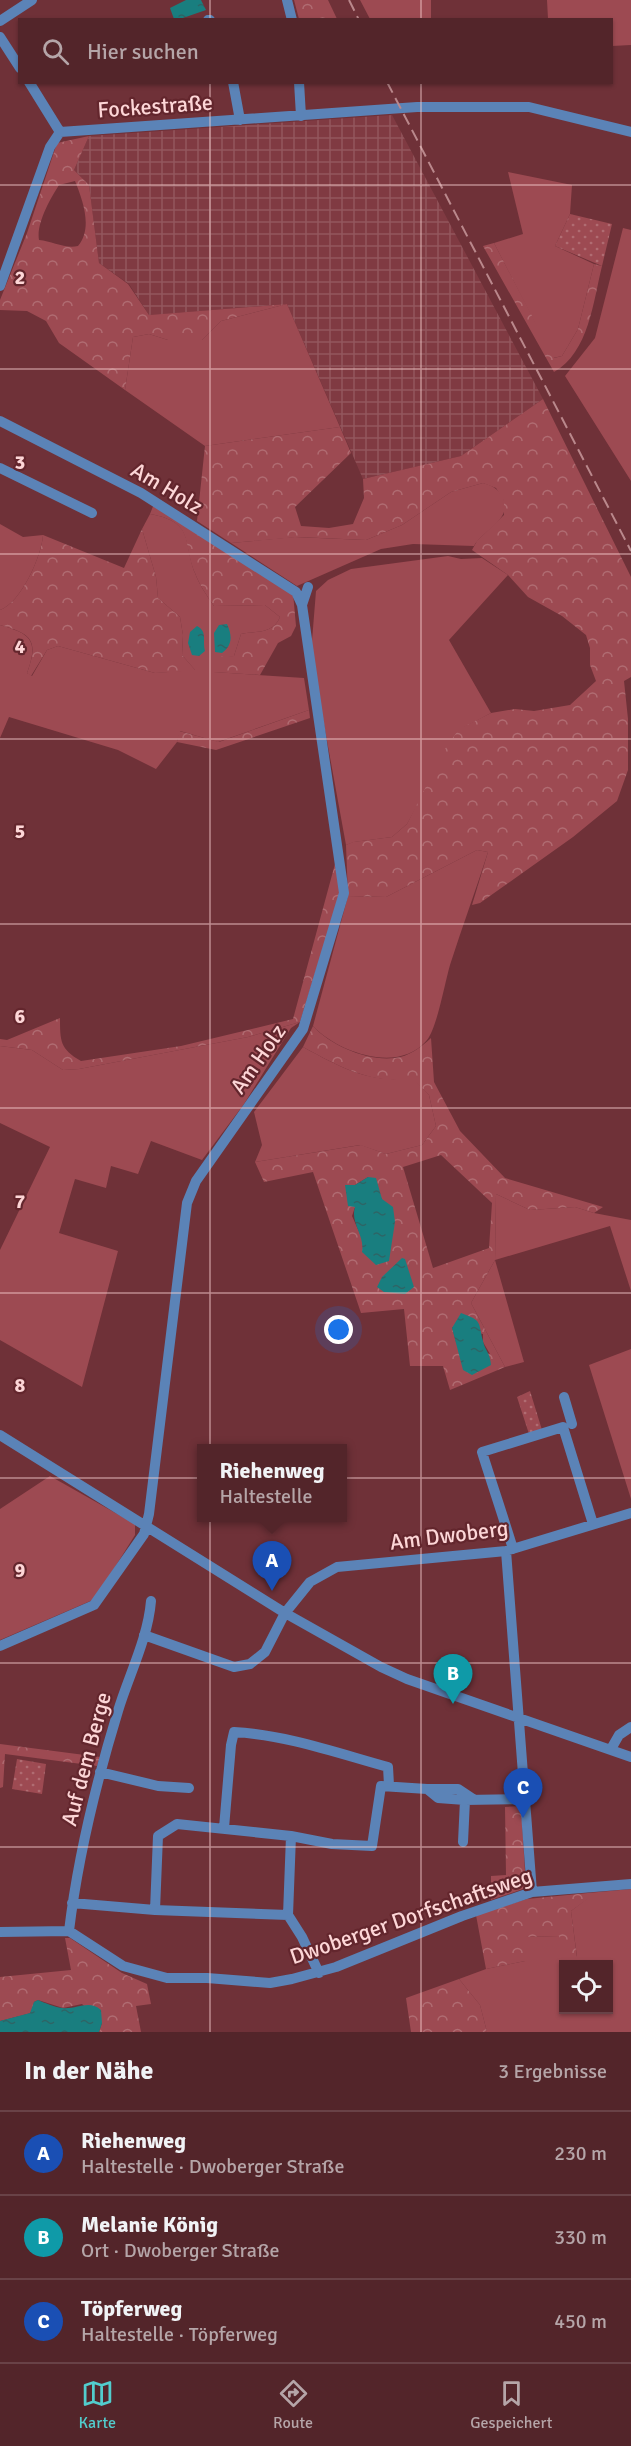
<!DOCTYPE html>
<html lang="de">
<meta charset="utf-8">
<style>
body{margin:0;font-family:Signika,sans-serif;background:#5c3136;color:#f1f3f6}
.controls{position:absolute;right:18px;bottom:18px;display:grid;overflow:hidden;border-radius:0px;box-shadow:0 2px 4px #0004}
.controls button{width:54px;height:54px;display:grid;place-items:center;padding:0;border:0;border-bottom:2px solid #694247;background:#53252a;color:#f1f3f6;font:30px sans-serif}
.you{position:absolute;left:339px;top:1330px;width:21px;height:21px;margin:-15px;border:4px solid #fff;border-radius:50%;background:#1a73e8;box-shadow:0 0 0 9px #1a73e833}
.badge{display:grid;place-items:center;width:39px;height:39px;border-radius:50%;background:#52cdcd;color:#fff;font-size:20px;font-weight:700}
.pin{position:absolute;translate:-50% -50px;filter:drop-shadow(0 2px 3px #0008)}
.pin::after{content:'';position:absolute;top:32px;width:21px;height:18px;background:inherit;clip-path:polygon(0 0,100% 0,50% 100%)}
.popup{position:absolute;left:197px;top:1444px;width:150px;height:78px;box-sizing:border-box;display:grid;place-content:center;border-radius:0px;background:#53252a;filter:drop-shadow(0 2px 4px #0005);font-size:20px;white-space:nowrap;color:#b5a5a8}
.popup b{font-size:22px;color:#f1f3f6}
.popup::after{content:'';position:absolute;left:50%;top:100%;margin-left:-12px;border:12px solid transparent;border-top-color:#53252a}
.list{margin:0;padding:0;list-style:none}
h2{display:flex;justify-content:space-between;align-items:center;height:78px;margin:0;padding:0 24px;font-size:26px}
h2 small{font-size:20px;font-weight:400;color:#b5a5a8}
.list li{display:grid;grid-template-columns:39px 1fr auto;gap:18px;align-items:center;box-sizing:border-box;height:84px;padding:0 24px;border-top:2px solid #694247}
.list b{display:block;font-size:22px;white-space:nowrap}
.list p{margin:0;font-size:20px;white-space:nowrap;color:#b5a5a8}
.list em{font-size:20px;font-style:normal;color:#b5a5a8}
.icon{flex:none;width:33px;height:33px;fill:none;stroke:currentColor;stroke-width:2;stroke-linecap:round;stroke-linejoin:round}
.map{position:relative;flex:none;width:631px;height:2032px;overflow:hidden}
.search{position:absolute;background:#53252a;box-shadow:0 2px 4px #0004;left:18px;right:18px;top:18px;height:66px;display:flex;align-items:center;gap:15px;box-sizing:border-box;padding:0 21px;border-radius:0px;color:#b5a5a8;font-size:22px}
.sheet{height:330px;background:#53252a}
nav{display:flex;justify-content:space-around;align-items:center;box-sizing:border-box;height:84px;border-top:2px solid #694247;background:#53252a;font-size:16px;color:#b5a5a8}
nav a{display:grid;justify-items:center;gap:3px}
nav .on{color:#52cdcd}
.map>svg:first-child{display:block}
</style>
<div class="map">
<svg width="631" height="2032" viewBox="0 0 631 2032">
<defs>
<pattern id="industrial-grid" width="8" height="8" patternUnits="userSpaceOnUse" patternTransform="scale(1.5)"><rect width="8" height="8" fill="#803a42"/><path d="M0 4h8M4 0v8" fill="none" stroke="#93565d"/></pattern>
<pattern id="forest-crowns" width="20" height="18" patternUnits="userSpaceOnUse" patternTransform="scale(1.5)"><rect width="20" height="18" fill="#9d4a52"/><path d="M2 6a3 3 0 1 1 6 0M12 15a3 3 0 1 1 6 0" fill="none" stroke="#b06c72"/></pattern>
<pattern id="park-dots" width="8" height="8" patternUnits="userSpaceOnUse" patternTransform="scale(1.5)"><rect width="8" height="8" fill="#9d4a52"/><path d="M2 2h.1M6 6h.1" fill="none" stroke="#b06c72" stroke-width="1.8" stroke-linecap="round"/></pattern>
<pattern id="water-ripples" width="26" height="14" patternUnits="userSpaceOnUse" patternTransform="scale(1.5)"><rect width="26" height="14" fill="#197e7f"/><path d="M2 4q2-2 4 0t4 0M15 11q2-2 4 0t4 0" fill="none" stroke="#2d6566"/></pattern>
</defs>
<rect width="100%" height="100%" fill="#6f3138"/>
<path fill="url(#industrial-grid)" d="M392,115L543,399L461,456L363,479L287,304L149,315L129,284L99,263L89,185L74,170L89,136Z"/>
<path fill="#9d4a52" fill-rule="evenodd" d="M360,0H431V19H370Z
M547,0H631V45L612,46V20L548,19Z
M508,172L572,185L570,214L555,246L594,264L578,329L562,356L553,358L494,243L523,234Z
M623,228L631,230V481L565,376L595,338Z
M287,304L340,427L205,446L125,390L133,337L149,334L168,340H202L221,321Z
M483,483C492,486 496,487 502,496C515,518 483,530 474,546L413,544L381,549L297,586L231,543L295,537L366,540L402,525L451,492Z
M150,514C195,522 183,542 195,573C199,584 207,596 214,606L265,605L280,617C273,634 257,631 241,634L234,656L223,658L214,672L304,678L309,710L218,742L180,731L177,742L156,769L118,750L9,717L0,738V625C31,634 39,640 27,673L32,676L47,650L58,646L155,673L195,670L182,655L183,635L180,617L158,598L156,577L142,529Z
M0,524L23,537L43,535C42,555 21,603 0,610Z
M448,556L461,559L482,558L508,575L449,640L491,713L459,730L407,824L392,837L354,842L346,845L311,653L316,591L328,580L351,569Z
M477,850L488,852C476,890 462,927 450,965C445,982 437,1028 427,1040C400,1074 338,1053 313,1026L348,896L386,897Z
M300,1022L291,1028L244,1104L202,1160L151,1141L138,1174L111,1166L106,1188L75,1179L59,1233L118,1251L82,1387L0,1340V1250L50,1147L0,1123V1046L32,1050L63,1070L79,1069L248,1037Z
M303,1047C344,1069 366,1082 414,1079L429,1095L436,1126L422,1145L386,1154L360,1145L255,1162L262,1145L254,1112Z
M496,1194L530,1210L575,1207L594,1213L631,1220V1291L610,1226L495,1260L524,1362L505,1367L471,1303L495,1260Z
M631,1349V1499L589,1365Z
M50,1476L135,1524V1535L95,1599L0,1640V1509Z
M631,1889V2032H487L480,2005L459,1979L486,1969L525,1961V1937L559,1936L577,1957L571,1911L588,1898V1893ZM564,1964H608V2010H564Z"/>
<path fill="url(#forest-crowns)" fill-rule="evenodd" d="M294,0H328L337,19H299Z
M89,136L74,170L89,185L99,263L128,284L149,315L287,304L221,321L202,340H168L149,334L133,337L125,390L59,343L46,321L27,311L0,310V300L27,233L57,143ZM75,181C83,201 93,228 78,246C65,249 52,241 39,240C36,224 50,199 59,185Z
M494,243L554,358L562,356L578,329L594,264L602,266C593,302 589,352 554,372L483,246Z
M543,399L631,577V677L624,681L628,719V770L617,801L573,837L480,903L472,905L488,852L477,850L386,897L348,896L346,845L353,842L392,837L407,824L445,749L459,729L491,713L515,709L534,711L570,705L596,681L590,665V648L586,635L562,616L528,597L508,575L472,550L477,541L504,515V501L496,488L483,483L451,492L402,525L366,540L298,537L231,543L197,521L205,446L340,427L351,453L295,507L301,526L329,528L353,524L364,498L363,479L461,456Z
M154,504L293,593L296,626L291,636L278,643L260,675L213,672L216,657L234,656L241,634C257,631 273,634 280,617L265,605L214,606C207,596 199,584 195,573C182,542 195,522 150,514Z
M142,529L156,577L158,598L180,617L183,635L182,655L196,671L155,673L58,646L47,650L31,676L27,673C39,640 32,634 0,625V610C21,603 42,555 43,535L124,568Z
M309,710L310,718L216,750L177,742L179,731L219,742Z
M335,864L340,893L300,1022L248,1037L79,1069L63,1070L32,1050L0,1046V1039L7,1040L60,1018C60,1041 60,1049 81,1061L181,1046L293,1019Z
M313,1026C331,1046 367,1061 394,1058C409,1057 421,1047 431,1038L434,1082L460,1131L505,1178L603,1207L594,1213L575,1207L530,1210L496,1194L495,1260L471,1303L505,1367L450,1390L443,1366H410L404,1309L361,1313L313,1172L264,1182L255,1162L361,1145L386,1154L422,1145L436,1126L429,1095L414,1080C366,1082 344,1069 303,1047ZM441,1155L492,1203L489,1248L433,1268L403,1167ZM368,1177L382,1199L364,1243L352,1216L355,1207V1185ZM452,1327L483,1334V1342L490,1354L456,1342Z
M0,1744L100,1757L97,1766L5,1754L3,1787L0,1788Z
M521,1806L526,1888L491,1900V1876L506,1875L505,1807Z
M588,1893L589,1898L571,1911L577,1958L561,1952L559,1936L525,1937V1961L486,1969L476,1915L527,1899Z
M65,1938H70L122,1973L147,1984L151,2004L136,2006L141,2032H99L102,2023L82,2004L63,2008L38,2000L34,2002L31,2013L0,2021V1977L71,1970Z
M459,1979L480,2005L487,2032H411L406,1998Z"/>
<path fill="url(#park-dots)" d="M570,214L612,224L602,266L555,246Z
M530,1391L542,1430L529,1434L517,1397Z
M17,1759L46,1764L42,1794L12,1789Z"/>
<path fill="url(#water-ripples)" d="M186,0H201L206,10L180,19H174L170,8Z
M227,624C232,635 233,645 222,653L215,652L214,633L219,625Z
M197,626C208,632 202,640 205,651L199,656L192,655L188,643L190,632Z
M368,1177L376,1178L382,1199L393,1207L395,1222L389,1261L376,1265L362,1252C365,1235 350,1223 355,1207L348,1206L345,1185H355Z
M402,1258L405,1259L414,1287L405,1294L384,1292L377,1287L382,1277Z
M461,1313C483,1321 478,1322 483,1341C485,1351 490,1352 491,1365L472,1375L463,1370L452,1328Z
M38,2000C45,2003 54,2007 62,2008C77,2010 88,1999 101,2010L102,2023L99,2032H0V2021L30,2013L34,2002Z"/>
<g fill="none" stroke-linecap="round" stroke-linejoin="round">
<path stroke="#5b83b7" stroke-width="10" d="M287,0L292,20
M208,20H210
M0,21L32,0
M0,37L20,68
M29,82L60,132
M233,82L240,120
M299,82L301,116
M60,132L417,107H529L631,132
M0,286L50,147L60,132
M0,421L141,493L296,592L302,605
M0,468L92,513
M564,1397L572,1424
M0,1435L285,1613L381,1667L407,1679L631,1757
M513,1549C503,1516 492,1484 482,1452L563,1427L593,1524
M506,1551L532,1892
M144,1635L234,1667L250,1664L265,1652L285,1613L310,1582L337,1567L506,1551L631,1513
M0,1646L94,1605L144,1534L149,1514L187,1203L196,1181L303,1029L344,893L302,605L308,587
M611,1749L619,1735L631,1727
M100,1772L158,1786L189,1788
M427,1789H458L473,1799
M224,1828L231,1745L234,1732C287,1735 337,1753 388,1767L389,1785
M463,1842L465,1800L525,1799
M72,1903L155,1910
M288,1915L155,1910L158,1836L177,1824L291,1836
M69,1931C78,1856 96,1783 118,1711C129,1675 148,1638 151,1601
M0,1932L69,1931L123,1966L167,1978H207L270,1983L292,1979L336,1967L462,1916L532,1892L631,1884
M319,1973L302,1937L288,1915L291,1836L332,1844L372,1846L381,1786L427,1789L438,1798L465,1800"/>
<path stroke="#ba888c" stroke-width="2" stroke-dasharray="12 6" stroke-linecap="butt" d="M349,0L359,20
M387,82L631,551"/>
</g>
<path fill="none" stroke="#fdd6d7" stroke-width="1.5" stroke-opacity="0.55" d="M210,0V20M421,0V20M210,82V2032M421,82V2032M0,185H631M0,369H631M0,554H631M0,739H631M0,924H631M0,1108H631M0,1293H631M0,1478H631M0,1663H631M0,1847H631"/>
<g text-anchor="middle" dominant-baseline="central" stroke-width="4.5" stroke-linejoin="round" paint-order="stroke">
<g font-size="22" fill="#fdd6d7" stroke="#63262d">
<text transform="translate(155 106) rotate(-4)">Fockestraße</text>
<text transform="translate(167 488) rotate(31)">Am Holz</text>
<text transform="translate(258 1059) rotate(-55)">Am Holz</text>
<text transform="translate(449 1535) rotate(-7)">Am Dwoberg</text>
<text transform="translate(86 1759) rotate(-75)">Auf dem Berge</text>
<text transform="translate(411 1916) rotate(-19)">Dwoberger Dorfschaftsweg</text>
</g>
</g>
<g font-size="20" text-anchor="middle" font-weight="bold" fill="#fdd6d7" stroke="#63262d" stroke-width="4.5" stroke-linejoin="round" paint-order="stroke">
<text x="20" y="284">2</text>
<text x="20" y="469">3</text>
<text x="20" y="653">4</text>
<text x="20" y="838">5</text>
<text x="20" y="1023">6</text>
<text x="20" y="1208">7</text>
<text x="20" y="1392">8</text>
<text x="20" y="1577">9</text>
</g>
</svg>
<div class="controls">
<button><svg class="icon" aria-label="locate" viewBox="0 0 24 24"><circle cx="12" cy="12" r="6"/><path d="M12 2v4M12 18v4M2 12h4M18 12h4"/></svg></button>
</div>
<div class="you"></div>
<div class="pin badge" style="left:272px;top:1591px;background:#1a4fb4">A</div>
<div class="popup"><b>Riehenweg</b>Haltestelle</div>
<div class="pin badge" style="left:453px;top:1704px;background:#0f9aa8">B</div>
<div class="pin badge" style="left:523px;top:1818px;background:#1a4fb4">C</div>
<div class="search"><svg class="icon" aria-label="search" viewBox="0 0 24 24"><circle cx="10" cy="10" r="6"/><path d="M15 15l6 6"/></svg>Hier suchen</div>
</div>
<section class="sheet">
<h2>In der Nähe<small>3 Ergebnisse</small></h2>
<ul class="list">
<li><span class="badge" style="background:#1a4fb4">A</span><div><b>Riehenweg</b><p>Haltestelle · Dwoberger Straße</p></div><em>230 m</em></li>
<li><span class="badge" style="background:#0f9aa8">B</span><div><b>Melanie König</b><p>Ort · Dwoberger Straße</p></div><em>330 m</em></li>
<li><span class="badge" style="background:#1a4fb4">C</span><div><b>Töpferweg</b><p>Haltestelle · Töpferweg</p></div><em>450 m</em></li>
</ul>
</section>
<nav>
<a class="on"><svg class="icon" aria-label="map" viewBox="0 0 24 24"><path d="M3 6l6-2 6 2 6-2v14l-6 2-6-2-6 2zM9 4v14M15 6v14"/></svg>Karte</a>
<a><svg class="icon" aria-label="directions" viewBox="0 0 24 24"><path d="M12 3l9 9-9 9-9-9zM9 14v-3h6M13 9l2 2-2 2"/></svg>Route</a>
<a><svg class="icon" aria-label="saved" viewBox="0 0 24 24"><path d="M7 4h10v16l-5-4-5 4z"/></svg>Gespeichert</a>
</nav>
